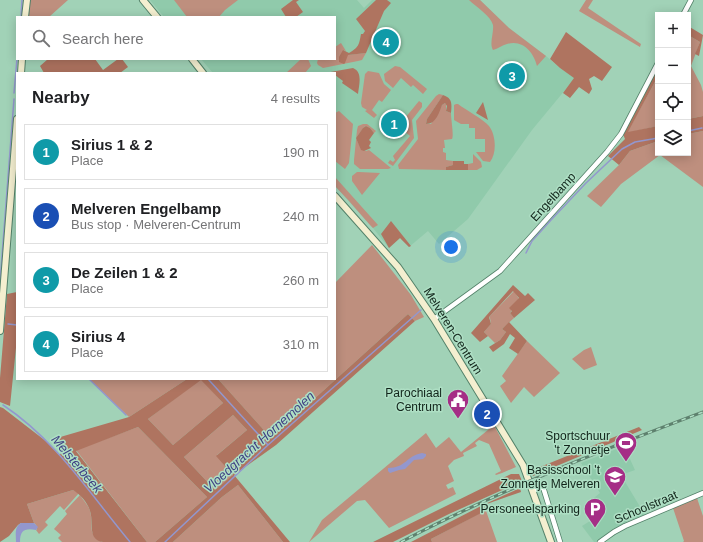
<!DOCTYPE html>
<meta charset="utf-8">
<style>
body{margin:0;font-family:Helvetica,sans-serif;background:#f6f6f6;color:#202124}
.controls{position:absolute;right:12px;top:12px;display:grid;overflow:hidden;border-radius:0px;box-shadow:0 2px 10px #0003}
.controls button{width:36px;height:36px;display:grid;place-items:center;padding:0;border:0;border-bottom:1px solid #e0e0e0;background:#fff;color:#202124;font:20px sans-serif}
.you{position:absolute;left:451px;top:247px;width:14px;height:14px;margin:-10px;border:3px solid #fff;border-radius:50%;background:#1a73e8;box-shadow:0 0 0 6px #1a73e833}
.badge{display:grid;place-items:center;width:26px;height:26px;border-radius:50%;background:#2563eb;color:#fff;font-size:13px;font-weight:700}
.pin{position:absolute;translate:-50% -50%;border:2px solid #fff;box-shadow:0 1px 4px #0006}
.list{margin:0;padding:0;list-style:none}
h2{display:flex;justify-content:space-between;align-items:center;height:52px;margin:0;padding:0 16px;font-size:17px}
h2 small{font-size:13px;font-weight:400;color:#757577}
.list li{display:grid;grid-template-columns:26px 1fr auto;gap:12px;align-items:center;box-sizing:border-box;height:56px;margin:0 8px 8px;padding:0 8px;border:1px solid #e0e0e0;border-radius:0px}
.list b{display:block;font-size:15px;white-space:nowrap}
.list p{margin:0;font-size:13px;white-space:nowrap;color:#757577}
.list em{font-size:13px;font-style:normal;color:#757577}
.icon{flex:none;width:22px;height:22px;fill:none;stroke:currentColor;stroke-width:2;stroke-linecap:round;stroke-linejoin:round}
.map{position:relative;flex:none;width:703px;height:542px;overflow:hidden}
.search{position:absolute;background:#fff;box-shadow:0 2px 10px #0003;left:16px;top:16px;width:320px;height:44px;display:flex;align-items:center;gap:10px;box-sizing:border-box;padding:0 14px;border-radius:0px;color:#757577;font-size:15px}
.panel{position:absolute;background:#fff;box-shadow:0 2px 10px #0003;left:16px;top:72px;width:320px;height:308px;border-radius:0px}
.map>svg:first-child{display:block}
</style>
<div class="map">
<svg width="703" height="542" viewBox="0 0 703 542">
<rect width="100%" height="100%" fill="#a1d2b7"/>
<path fill="#90caab" d="M150,0H357L364,8L372,0H480L509,28L546,56L560,68L575,78L532,130L468,219L439,244L428,231L409,247L400,238L389,248L373,228L335,186V73H213L201,59H335V17H164Z
M624,446L635,470L621,475L645,515L629,520L597,542H594L582,526L598,516L590,501L600,493L581,463Z"/>
<path fill="#be8f7e" d="M30,0H68L49,17H28Z
M174,0H238L225,10L219,17H187Z
M469,0H480L509,28L546,56L537,66C534,53 523,39 507,44C502,45 498,49 493,50C489,44 494,33 493,25C491,16 476,7 469,0Z
M586,0H593L588,8L641,44L640,47L579,11Z
M688,35L700,42L691,66L701,85L703,92V116L688,119Z
M341,43L346,51L343,50L347,55L366,53L362,60L358,61L323,68L318,65L317,63L318,59H335V47Z
M301,59H308L311,66L305,73H286Z
M395,66L400,67L427,89L423,94L413,85L411,87L401,78L393,88L385,81L384,74Z
M368,71L379,73L384,84L391,90L382,102L379,100L372,110L377,115L374,118L365,111L367,110L362,107L361,103L365,74Z
M658,76V126L627,133Z
M439,94L443,95L427,119L426,124H431L442,105L445,103L446,104V111L451,113C451,120 454,135 452,139L444,140L445,148H443V152L446,153V160L453,161V165L446,167V170L399,169L398,165L418,139L416,121L436,96Z
M419,101L422,103V107L412,120L414,138L393,166L388,163L390,160L393,162L395,160L393,156L410,136L402,129L409,120L405,118Z
M456,104H458C466,110 483,119 489,126C496,135 497,153 490,162L483,161L476,152H485V139H475V128H469V124H461L454,120V105Z
M339,111L353,124L349,163L345,169L335,161V113Z
M363,124H367L376,131L374,133L370,128L366,126L364,127L356,138L361,149L366,151L369,150L391,168L388,169H360L354,164V160L357,130L358,126Z
M703,131V187L660,155L621,184L601,207L587,196L619,165L630,151L658,141V153H688V134Z
M473,154L481,162L482,167L477,170H468V164L473,163Z
M357,172H359L380,173L362,195L352,181V176Z
M335,177L378,225L373,228L370,225L349,201L335,186Z
M372,245L411,295L424,317L415,321L408,314L271,438L218,379H335V283Z
M514,291L519,299L510,313L514,318L502,329L506,332L500,340L495,343L484,332L491,324L490,318L489,317Z
M527,341L560,373L534,397L524,387L511,403L500,386L506,381L502,376Z
M591,347L597,365L584,370L572,359L584,350Z
M89,379H187L129,417Z
M201,379L223,403L173,445L148,419Z
M233,415L247,430L217,455L233,476L215,490L184,457Z
M494,425L516,467L502,473L496,475L495,474L501,471L489,444L479,440L475,443L477,446L463,453L464,456L454,460L448,466L454,481L446,485L448,489L453,487L456,494L389,528L365,500L357,501L309,542L322,520L426,433L436,448L449,437L461,452Z
M138,427L207,497L155,542H147L76,450Z
M238,485L283,542H173L222,497Z
M73,490L79,493L64,510L60,506L45,522L48,525L39,534L36,530L37,529L36,525L34,523L27,504Z
M80,495C83,500 89,506 90,511C94,525 86,533 102,542H62L58,538L61,535L54,529L67,514L65,511Z
M697,498L703,516V542H683L684,541L673,508Z
M484,505L497,542H432L431,539L484,511Z"/>
<path fill="#af7460" fill-rule="evenodd" d="M293,0H299L296,2L303,12L296,17H286L281,9Z
M376,0H387L391,3L384,11L366,53L348,55L345,63L344,64L339,62V57L343,50L349,53C359,47 359,45 361,34H363L365,31L356,19Z
M688,26L703,35L699,56L695,54L700,42L688,35Z
M566,32L612,67L602,81L594,76L589,79L592,89L589,94L579,87L570,98L563,93L574,78L560,68L550,59Z
M48,59H95L103,70L118,59H122L128,67L120,73H44L40,66Z
M353,68C363,72 359,85 358,94L342,83L343,81L335,75V73H325Z
M658,68V76L628,132L658,126V141L630,151L619,165L608,156L625,139L623,134Z
M443,95C452,98 452,103 451,113L446,111L447,106L445,103L442,105C439,113 436,124 426,124L427,119Z
M483,102L488,120L476,113Z
M703,116V131L688,134V119Z
M366,126L370,128L374,133L369,140L371,142L369,146L371,148L364,151L361,150L356,138L363,128Z
M453,161H464V164H468V170H446V167L453,165Z
M391,221L411,246L409,247L400,238L389,248L381,234Z
M513,285L525,296L528,293L535,300L514,318L510,313L512,311L509,308L519,298L513,291L489,317L491,324L484,332L488,336L480,342L471,333Z
M17,292V338L10,406L0,402V378L7,294Z
M408,314L415,321L276,445L234,475L290,542H283L238,485L222,497L173,542H155L207,497L138,427L76,451L147,542C133,542 117,542 103,542C87,540 94,522 90,511C88,503 80,494 73,490L27,504L34,523H21L18,525L9,536L0,542V407L3,408L47,442L59,455L64,452L50,440L129,417L187,379H218L271,438ZM201,380L223,403L173,445L148,419ZM233,415L247,430L216,456L233,475L215,490L184,457Z
M509,322L527,341L518,354L509,348L515,338L510,334L504,344L493,352L489,347L500,340L506,332L502,329Z
M639,427L642,430L533,476L530,471Z
M511,474H519L522,481L449,514L393,542H373Z
M520,488L521,492L484,505L485,511L431,539L432,542H411L483,505Z"/>
<path fill="#9397ce" d="M422,453L426,454V456L423,459L414,460L405,469L399,470L390,473L388,471V468C406,468 406,456 422,453Z
M21,523H34L38,527L36,530C25,528 20,530 20,542H16C16,535 14,527 21,523Z"/>
<g fill="none" stroke-linecap="round" stroke-linejoin="round">
<path stroke="#9397ce" stroke-width="1.5" d="M21,17L22,0
M14,93L17,59
M688,131L702,128
M526,253L532,241L551,220L586,183L622,149L635,142L658,138
M0,282L14,99
M8,324L17,325
M89,379L126,415
M208,379L268,445
M3,405C56,440 90,494 130,542
M165,542L268,445L421,310"/>
<g stroke="#538169" stroke-width="6">
<path id="minor" d="M683,15L691,0
M434,319L500,271L607,152L621,134L658,63
M533,491L543,487L560,542
M600,542L614,532L625,526L703,493"/>
</g>
<g stroke="#538169" stroke-width="8">
<path id="secondary" d="M143,0L157,17
M25,17L27,0
M192,59L203,73
M21,73L22,59
M335,196L398,267L434,319L523,465L551,542
M0,331L17,119"/>
</g>
<use href="#minor" stroke="#fff" stroke-width="4.5"/>
<use href="#secondary" stroke="#f4efd0" stroke-width="6"/>
<g stroke="#5e816e" stroke-width="3">
<path id="rail" d="M401,542C498,491 600,451 703,412"/>
</g>
<use href="#rail" stroke="#aedfc4" stroke-width="1.5" stroke-dasharray="4.5" stroke-linecap="butt"/>
</g>
<defs>
<g id="civic-pin" transform="scale(1.15)"><path d="M0 17L-7.5 6A9.5 9.5 0 1 1 7.5 6Z" fill="#a52e86" stroke="#aedfc4"/><path d="M-.6-6.5H3V-4.5H.6V-3L4-1V1h2V6H-6V1h2V-1L-.6-3ZM-1.2 2.5V6h2.4V2.5Z" fill="#fff"/></g>
<g id="stadium-pin" transform="scale(1.15)"><path d="M0 17L-7.5 6A9.5 9.5 0 1 1 7.5 6Z" fill="#a52e86" stroke="#aedfc4"/><path d="M0-5a6.5 5 0 1 0 0 10a6.5 5 0 1 0 0-10ZM-3.5-1.8h7v3.6h-7Z" fill="#fff"/></g>
<g id="school-pin" transform="scale(1.15)"><path d="M0 17L-7.5 6A9.5 9.5 0 1 1 7.5 6Z" fill="#a52e86" stroke="#aedfc4"/><path d="M0-5L7-2L0 1L-7-2ZM-4 1L0 2.5L4 1V4Q0 6-4 4Z" fill="#fff"/></g>
<g id="parking-pin" transform="scale(1.15)"><path d="M0 17L-7.5 6A9.5 9.5 0 1 1 7.5 6Z" fill="#a52e86" stroke="#aedfc4"/><path d="M-3.5-5.5H1a3.5 3.5 0 0 1 0 7H-1V5.5H-3.5ZM-1-3.4V-.6H.8a1.4 1.4 0 0 0 0-2.8Z" fill="#fff"/></g>
</defs>
<g fill-rule="evenodd">
<use href="#civic-pin" x="458" y="400"/>
<use href="#stadium-pin" x="626" y="443"/>
<use href="#school-pin" x="615" y="477"/>
<use href="#parking-pin" x="595" y="509"/>
</g>
<g text-anchor="middle" dominant-baseline="central" stroke-width="3" stroke-linejoin="round" paint-order="stroke">
<g font-size="12" fill="#11241a" stroke="#aedfc4">
<text transform="translate(553 197) rotate(-48)">Engelbamp</text>
<text transform="translate(453 331) rotate(58)">Melveren-Centrum</text>
<text transform="translate(646 507) rotate(-23)">Schoolstraat</text>
</g>
<g font-size="12" fill="#11241a" stroke="#aedfc4" text-anchor="end">
<text x="442" y="393">Parochiaal<tspan x="442" dy="14">Centrum</tspan></text>
<text x="610" y="436">Sportschuur<tspan x="610" dy="14">'t Zonnetje</tspan></text>
<text x="600" y="470">Basisschool 't<tspan x="600" dy="14">Zonnetje Melveren</tspan></text>
<text x="580" y="509">Personeelsparking</text>
</g>
<g font-size="13" font-style="italic" fill="#3f3f83" stroke="#aedfc4">
<text transform="translate(259 442) rotate(-42)">Vloedgracht Hornemolen</text>
<text transform="translate(77 464) rotate(50)">Melsterbeek</text>
</g>
</g>
</svg>
<div class="controls">
<button>+</button>
<button>−</button>
<button><svg class="icon" aria-label="locate" viewBox="0 0 24 24"><circle cx="12" cy="12" r="6"/><path d="M12 2v4M12 18v4M2 12h4M18 12h4"/></svg></button>
<button><svg class="icon" aria-label="layers" viewBox="0 0 24 24"><path d="M12 4l9 5-9 5-9-5zM3 14l9 5 9-5"/></svg></button>
</div>
<div class="you"></div>
<div class="pin badge" style="left:394px;top:124px;background:#0f9aa8">1</div>
<div class="pin badge" style="left:487px;top:414px;background:#1a4fb4">2</div>
<div class="pin badge" style="left:512px;top:76px;background:#0f9aa8">3</div>
<div class="pin badge" style="left:386px;top:42px;background:#0f9aa8">4</div>
<div class="search"><svg class="icon" aria-label="search" viewBox="0 0 24 24"><circle cx="10" cy="10" r="6"/><path d="M15 15l6 6"/></svg>Search here</div>
<section class="panel">
<h2>Nearby<small>4 results</small></h2>
<ul class="list">
<li><span class="badge" style="background:#0f9aa8">1</span><div><b>Sirius 1 &amp; 2</b><p>Place</p></div><em>190 m</em></li>
<li><span class="badge" style="background:#1a4fb4">2</span><div><b>Melveren Engelbamp</b><p>Bus stop · Melveren-Centrum</p></div><em>240 m</em></li>
<li><span class="badge" style="background:#0f9aa8">3</span><div><b>De Zeilen 1 &amp; 2</b><p>Place</p></div><em>260 m</em></li>
<li><span class="badge" style="background:#0f9aa8">4</span><div><b>Sirius 4</b><p>Place</p></div><em>310 m</em></li>
</ul>
</section>
</div>
